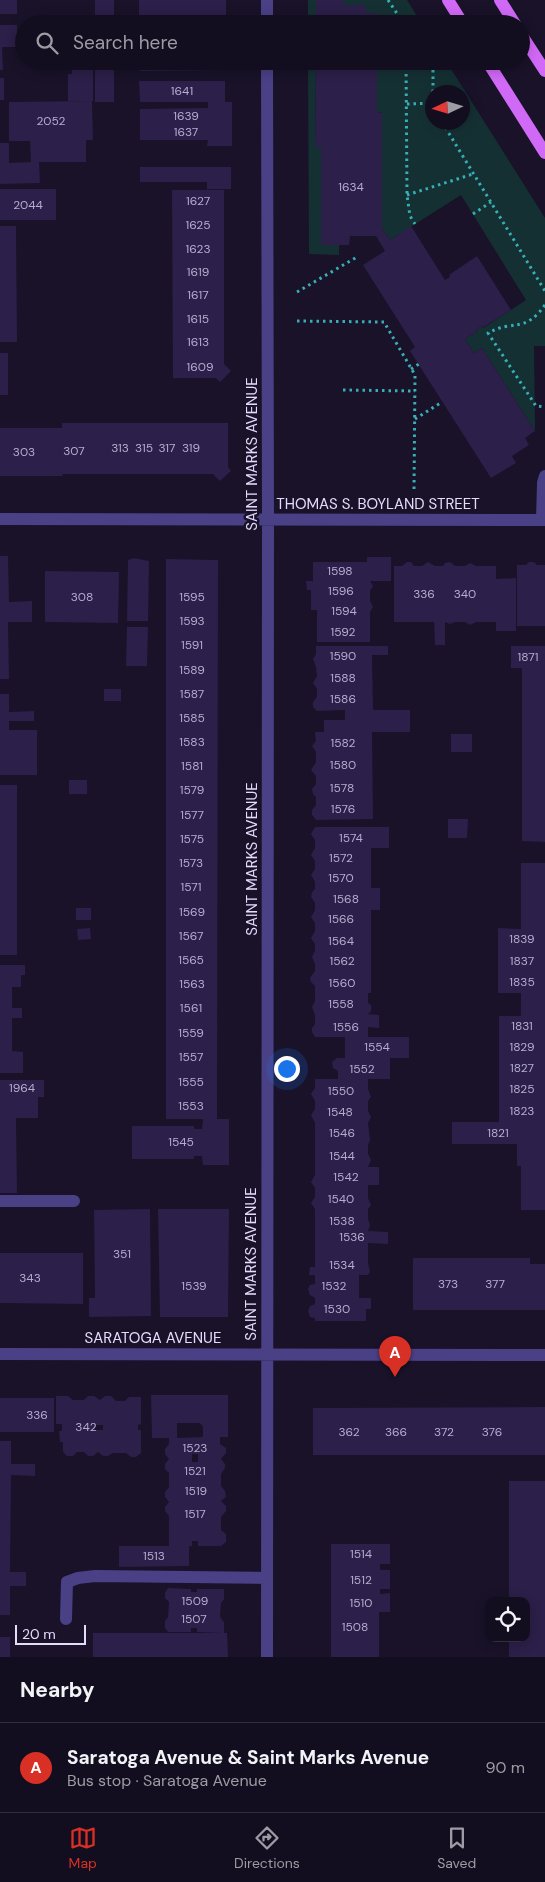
<!DOCTYPE html>
<meta charset="utf-8">
<style>
body{margin:0;font-family:"DM Sans",sans-serif;background:#201c2c;color:#f1f3f6}
.controls{position:absolute;right:15px;bottom:15px;display:grid;overflow:hidden;border-radius:10px;box-shadow:0 2px 12px #0003}
.controls button{width:45px;height:45px;display:grid;place-items:center;padding:0;border:0;border-bottom:1px solid #322e3d;background:#130e1f;color:#f1f3f6;font:25px sans-serif}
.compass{position:absolute;left:425px;top:85px;width:45px;height:45px;border-radius:50%;background:#130e1f;box-shadow:0 2px 12px #0003;rotate:266deg}
.scale{position:absolute;left:15px;bottom:12px;width:71px;box-sizing:border-box;padding-left:5px;border:2px solid #e3dcfd;border-top:0;font-size:14px;line-height:18px;white-space:nowrap;color:#e3dcfd;-webkit-text-stroke:4px #191229;paint-order:stroke}
.you{position:absolute;left:286px;top:1068px;width:18px;height:18px;margin:-12px;border:4px solid #fff;border-radius:50%;background:#1a73e8;box-shadow:0 0 0 8px #1a73e833}
.badge{display:grid;place-items:center;width:32px;height:32px;border-radius:50%;background:#d93025;color:#fff;font-size:16px;font-weight:700}
.pin{position:absolute;translate:-50% -41px;filter:drop-shadow(0 1px 2px #0008)}
.pin::after{content:'';position:absolute;top:26px;width:18px;height:15px;background:inherit;clip-path:polygon(0 0,100% 0,50% 100%)}
.list{margin:0;padding:0;list-style:none}
h2{display:flex;justify-content:space-between;align-items:center;height:65px;margin:0;padding:0 20px;font-size:21px}
h2 small{font-size:16px;font-weight:400;color:#9d9ca4}
.list li{display:grid;grid-template-columns:32px 1fr auto;gap:15px;align-items:center;box-sizing:border-box;height:90px;padding:0 20px;border-top:1px solid #322e3d}
.list b{display:block;font-size:19px;white-space:nowrap}
.list p{margin:0;font-size:16px;white-space:nowrap;color:#9d9ca4}
.list em{font-size:16px;font-style:normal;color:#9d9ca4}
.icon{flex:none;width:28px;height:28px;fill:none;stroke:currentColor;stroke-width:2;stroke-linecap:round;stroke-linejoin:round}
.map{position:relative;flex:none;width:545px;height:1657px;overflow:hidden}
.search{position:absolute;background:#130e1f;box-shadow:0 2px 12px #0003;left:15px;right:15px;top:15px;height:55px;display:flex;align-items:center;gap:12px;box-sizing:border-box;padding:0 18px;border-radius:28px;color:#9d9ca4;font-size:19px}
.sheet{height:155px;background:#130e1f}
nav{display:flex;justify-content:space-around;align-items:center;box-sizing:border-box;height:70px;border-top:1px solid #322e3d;background:#130e1f;font-size:14px;color:#9d9ca4}
nav a{display:grid;justify-items:center;gap:2px}
nav .on{color:#d93025}
.map>svg:first-child{display:block}
</style>
<div class="map">
<svg width="545" height="1657" viewBox="0 0 545 1657">
<rect width="100%" height="100%" fill="#191229"/>
<path fill="#153033" fill-rule="evenodd" d="M308,0H316V24H308Z
M344,0H407L422,24H378L377,13H366L365,5H344Z
M308,61H316L315,147H321V244L339,245V255L309,254Z
M377,61H446L545,218V346H534L535,431L482,348L474,353L465,339L478,331L477,329L481,326L483,328L526,300L461,195L390,240L382,228V113L377,112ZM432,92H462V122H432Z"/>
<path fill="#2c1f49" fill-rule="evenodd" d="M0,0H17V14H0Z
M95,0H114V24H95Z
M139,0H226V15H139Z
M316,0H344V5H366V13H378V24H316Z
M0,25H17V47H0Z
M0,47H2L3,70H0Z
M71,61H93V101H68V74H72Z
M95,61H114V102H95Z
M140,61H226V70L140,71Z
M316,61H377V112L382,113V228L390,240L411,226L445,280L450,277L449,275L477,256L511,310L482,328L481,326L477,329L478,331L465,339L474,353L482,348L535,431L525,438L529,445L512,456L516,463L491,478L410,351L415,347L363,265L385,251L376,236H350L349,245H321V147H315Z
M0,78H4V100H0Z
M139,81H225V102H232V146H207L208,140H140V109L208,108V102H140Z
M92,101L93,140H86V162H39L40,183L0,184V143H9V163L31,162L30,141H9V102Z
M140,167H231V189H207V182H140Z
M0,189H56V220H0Z
M172,190H224V364L231,371L220,382L216,378H173Z
M0,226H16L17,342H0Z
M0,353H8V395H0Z
M62,423H228V467L231,471L220,481L213,474H62L63,476H0V428H62Z
M0,556H8L9,602L32,601V622H8L9,679H0Z
M367,557H391V581H370L373,586L370,591V601L373,607L370,612V642H317V610H311V590H307L306,581H313V562H367Z
M134,558L149,561L148,621H127L128,560Z
M166,559L218,560L217,1119H229V1165H203L202,1156H194V1159H132V1126H194V1129H202L203,1119H166Z
M407,562H411L414,566H422L428,562L435,566H443L445,563L450,562L455,566H465L470,563L476,566H496V579L516,578V631H496V622H476L470,625L465,622H455L450,624L445,622V645H435L434,622H394V566H402Z
M529,562H534L537,565H545V626H517V565H526Z
M45,571L119,572L118,623L45,622Z
M127,627H148L147,666H126Z
M316,646H388V655H372L373,710H410V732H372L373,819L316,820L312,815V810L316,805V797L313,794L312,789L316,784V776L311,770L316,762V752L312,746L316,741L315,732H324V720H345V710L317,711L313,707V702L317,697V689L313,683L317,676L316,667L313,659L316,654Z
M511,646H545V842L522,841V668H511Z
M104,689H121V701H104Z
M0,694H9V712L34,711V721H9V730H37V775H0Z
M451,734H472V752H451Z
M69,780H87V794H69Z
M0,785H17V955H0Z
M448,819H468L467,838H448Z
M315,827H389V848H371V888H380V910H371V993H368V1003L371,1005V1011L368,1014L379,1015V1028L368,1027V1037H409V1058H390V1079H368V1089L371,1097L368,1101V1111L371,1117L368,1123L370,1140L368,1145V1154L371,1160L368,1167H379V1185H368V1198L371,1205L368,1209V1219L370,1225L368,1231L388,1232V1244L368,1243V1263L370,1272L368,1275H359V1298H371V1309H366V1321H315V1318L310,1317L308,1311L310,1306L315,1304V1298L310,1295L308,1289L310,1285L315,1284V1275H309L310,1267H315V1209L311,1203L315,1197V1188L311,1182L315,1175V1123L311,1115L315,1109V1101L311,1094L315,1088V1079H338V1071L333,1068L332,1062L337,1058H345V1037H315L312,1032V1028L315,1024V1015L312,1007L315,1001V986L311,982L310,978L315,971V964L312,957L315,950V944L311,938L315,931V923L311,917L315,910V903L311,897L312,892L315,889V882L311,875L315,869V861L311,855L315,848V840L311,834Z
M521,863H545V1210H521V1166H517V1144H452V1122H499V1016H521V993H498V928L521,929Z
M76,908H91V920H76Z
M90,928L91,939L78,940L77,929Z
M0,965H25V975H21V987H12V1008H22V1018H12V1051L23,1052V1073H0Z
M0,1080H44V1097H38V1118H16L17,1193H0Z
M150,1209L151,1316L89,1317V1298H95L94,1210Z
M158,1209H229L228,1317H160Z
M0,1253H83V1304L0,1303Z
M413,1258H530V1264H545V1310H413Z
M151,1395H228V1437H220V1444L226,1448V1453L221,1459L225,1464V1468L221,1474V1486L225,1491L226,1497L221,1501L226,1506V1511L221,1517V1530L226,1534V1542L221,1546H198V1541H192V1546H189V1566L119,1567V1546H169V1516L165,1511V1507L169,1502L165,1497V1492L169,1487V1473L165,1469V1464L169,1459L165,1454V1449L169,1444V1438H152ZM177,1423H200L203,1427V1437L177,1438ZM192,1454H198V1462H192Z
M56,1396H68L73,1400H84L88,1396H94L100,1400L105,1396H111L116,1401H125L129,1397H141V1424L138,1425V1430H141V1453L136,1457H131L126,1453H113L108,1456H103L98,1452L93,1456H88L84,1452H77L73,1456H67L63,1452V1442H60L59,1431H62V1424H56ZM96,1425H103V1430H95Z
M0,1398H54V1432H0Z
M545,1407V1455H313V1408Z
M0,1441H11V1464H35V1476L11,1475L10,1572H26V1586H10V1615H0Z
M509,1481H545V1657H509V1638H526V1601H509Z
M331,1544H390V1564H380V1570H390V1589H380V1594L390,1593V1612H379V1657H331Z
M168,1588L191,1589V1592H197V1589H224V1599L221,1603L220,1617L224,1622V1633H227L228,1657H93V1633H221L197,1632V1628H191V1632H168L165,1628V1621L168,1617L169,1602L165,1598V1593Z
M0,1637H10V1657H0Z"/>
<g fill="none" stroke-linecap="round" stroke-linejoin="round">
<path stroke="#37afb6" stroke-width="3" stroke-dasharray="2.5 4" stroke-linecap="butt" d="M388,0L404,24
M406,61L407,195L410,216L415,224
M433,92V61
M407,104L432,103
M442,122L545,291
M407,195L473,174
M473,214L491,202
M297,292L357,257
M545,305C524,334 513,319 488,333L536,406L545,407
M297,321L384,322L415,375L414,492
M411,369L419,364
M343,390L415,391
M415,419L442,402"/>
<path stroke="#4a4085" stroke-width="12" d="M267,0V24
M0,519L545,520
M542,520L543,483L545,476
M0,1201H74
M0,1354L545,1355
M66,1619L67,1582L78,1578L95,1576L267,1578
M267,1657L268,519L267,61"/>
<path stroke="#d169f7" stroke-width="12" d="M448,0L463,24
M500,0L515,24
M521,34L545,71
M487,61L545,153"/>
</g>
<g text-anchor="middle" dominant-baseline="central" stroke-width="5" stroke-linejoin="round" paint-order="stroke">
<g font-size="12" fill="#b5add0">
<text x="182" y="91">1641</text>
<text x="186" y="116">1639</text>
<text x="51" y="121">2052</text>
<text x="186" y="132">1637</text>
<text x="351" y="187">1634</text>
<text x="198" y="201">1627</text>
<text x="28" y="205">2044</text>
<text x="198" y="225">1625</text>
<text x="198" y="249">1623</text>
<text x="198" y="272">1619</text>
<text x="198" y="295">1617</text>
<text x="198" y="319">1615</text>
<text x="198" y="342">1613</text>
<text x="200" y="367">1609</text>
<text x="120" y="448">313</text>
<text x="144" y="448">315</text>
<text x="167" y="448">317</text>
<text x="191" y="448">319</text>
<text x="74" y="451">307</text>
<text x="24" y="452">303</text>
<text x="340" y="571">1598</text>
<text x="341" y="591">1596</text>
<text x="424" y="594">336</text>
<text x="465" y="594">340</text>
<text x="82" y="597">308</text>
<text x="192" y="597">1595</text>
<text x="344" y="611">1594</text>
<text x="192" y="621">1593</text>
<text x="343" y="632">1592</text>
<text x="192" y="645">1591</text>
<text x="343" y="656">1590</text>
<text x="528" y="657">1871</text>
<text x="192" y="670">1589</text>
<text x="343" y="678">1588</text>
<text x="192" y="694">1587</text>
<text x="343" y="699">1586</text>
<text x="192" y="718">1585</text>
<text x="192" y="742">1583</text>
<text x="343" y="743">1582</text>
<text x="343" y="765">1580</text>
<text x="192" y="766">1581</text>
<text x="342" y="788">1578</text>
<text x="192" y="790">1579</text>
<text x="343" y="809">1576</text>
<text x="192" y="815">1577</text>
<text x="351" y="838">1574</text>
<text x="192" y="839">1575</text>
<text x="341" y="858">1572</text>
<text x="191" y="863">1573</text>
<text x="341" y="878">1570</text>
<text x="191" y="887">1571</text>
<text x="346" y="899">1568</text>
<text x="192" y="912">1569</text>
<text x="341" y="919">1566</text>
<text x="191" y="936">1567</text>
<text x="522" y="939">1839</text>
<text x="341" y="941">1564</text>
<text x="191" y="960">1565</text>
<text x="342" y="961">1562</text>
<text x="522" y="961">1837</text>
<text x="522" y="982">1835</text>
<text x="342" y="983">1560</text>
<text x="192" y="984">1563</text>
<text x="341" y="1004">1558</text>
<text x="191" y="1008">1561</text>
<text x="522" y="1026">1831</text>
<text x="346" y="1027">1556</text>
<text x="191" y="1033">1559</text>
<text x="377" y="1047">1554</text>
<text x="522" y="1047">1829</text>
<text x="191" y="1057">1557</text>
<text x="522" y="1068">1827</text>
<text x="362" y="1069">1552</text>
<text x="191" y="1082">1555</text>
<text x="22" y="1088">1964</text>
<text x="522" y="1089">1825</text>
<text x="341" y="1091">1550</text>
<text x="191" y="1106">1553</text>
<text x="522" y="1111">1823</text>
<text x="340" y="1112">1548</text>
<text x="342" y="1133">1546</text>
<text x="498" y="1133">1821</text>
<text x="181" y="1142">1545</text>
<text x="342" y="1156">1544</text>
<text x="346" y="1177">1542</text>
<text x="341" y="1199">1540</text>
<text x="342" y="1221">1538</text>
<text x="352" y="1237">1536</text>
<text x="122" y="1254">351</text>
<text x="342" y="1265">1534</text>
<text x="30" y="1278">343</text>
<text x="448" y="1284">373</text>
<text x="495" y="1284">377</text>
<text x="194" y="1286">1539</text>
<text x="334" y="1286">1532</text>
<text x="337" y="1309">1530</text>
<text x="37" y="1415">336</text>
<text x="86" y="1427">342</text>
<text x="349" y="1432">362</text>
<text x="396" y="1432">366</text>
<text x="444" y="1432">372</text>
<text x="492" y="1432">376</text>
<text x="195" y="1448">1523</text>
<text x="195" y="1471">1521</text>
<text x="196" y="1491">1519</text>
<text x="195" y="1514">1517</text>
<text x="361" y="1554">1514</text>
<text x="154" y="1556">1513</text>
<text x="361" y="1580">1512</text>
<text x="195" y="1601">1509</text>
<text x="361" y="1603">1510</text>
<text x="194" y="1619">1507</text>
<text x="355" y="1627">1508</text>
</g>
<g font-size="15" fill="#e3dcfd" stroke="#191229">
<text transform="translate(252 454) rotate(-90)">SAINT MARKS AVENUE</text>
<text x="378" y="504">THOMAS S. BOYLAND STREET</text>
<text transform="translate(252 859) rotate(-90)">SAINT MARKS AVENUE</text>
<text transform="translate(251 1264) rotate(-90)">SAINT MARKS AVENUE</text>
<text x="153" y="1338">SARATOGA AVENUE</text>
</g>
</g>
</svg>
<div class="controls">
<button><svg class="icon" aria-label="locate" viewBox="0 0 24 24"><circle cx="12" cy="12" r="6"/><path d="M12 2v4M12 18v4M2 12h4M18 12h4"/></svg></button>
</div>
<svg class="compass" viewBox="-18 -18 36 36"><path d="M0-13l5 13h-10z" fill="#e53935"/><path d="M0 13l5-13h-10z" fill="#9d9ca4"/></svg>
<div class="scale">20 m</div>
<div class="you"></div>
<div class="pin badge" style="left:395px;top:1377px">A</div>
<div class="search"><svg class="icon" aria-label="search" viewBox="0 0 24 24"><circle cx="10" cy="10" r="6"/><path d="M15 15l6 6"/></svg>Search here</div>
</div>
<section class="sheet">
<h2>Nearby<small></small></h2>
<ul class="list">
<li><span class="badge">A</span><div><b>Saratoga Avenue &amp; Saint Marks Avenue</b><p>Bus stop · Saratoga Avenue</p></div><em>90 m</em></li>
</ul>
</section>
<nav>
<a class="on"><svg class="icon" aria-label="map" viewBox="0 0 24 24"><path d="M3 6l6-2 6 2 6-2v14l-6 2-6-2-6 2zM9 4v14M15 6v14"/></svg>Map</a>
<a><svg class="icon" aria-label="directions" viewBox="0 0 24 24"><path d="M12 3l9 9-9 9-9-9zM9 14v-3h6M13 9l2 2-2 2"/></svg>Directions</a>
<a><svg class="icon" aria-label="saved" viewBox="0 0 24 24"><path d="M7 4h10v16l-5-4-5 4z"/></svg>Saved</a>
</nav>
